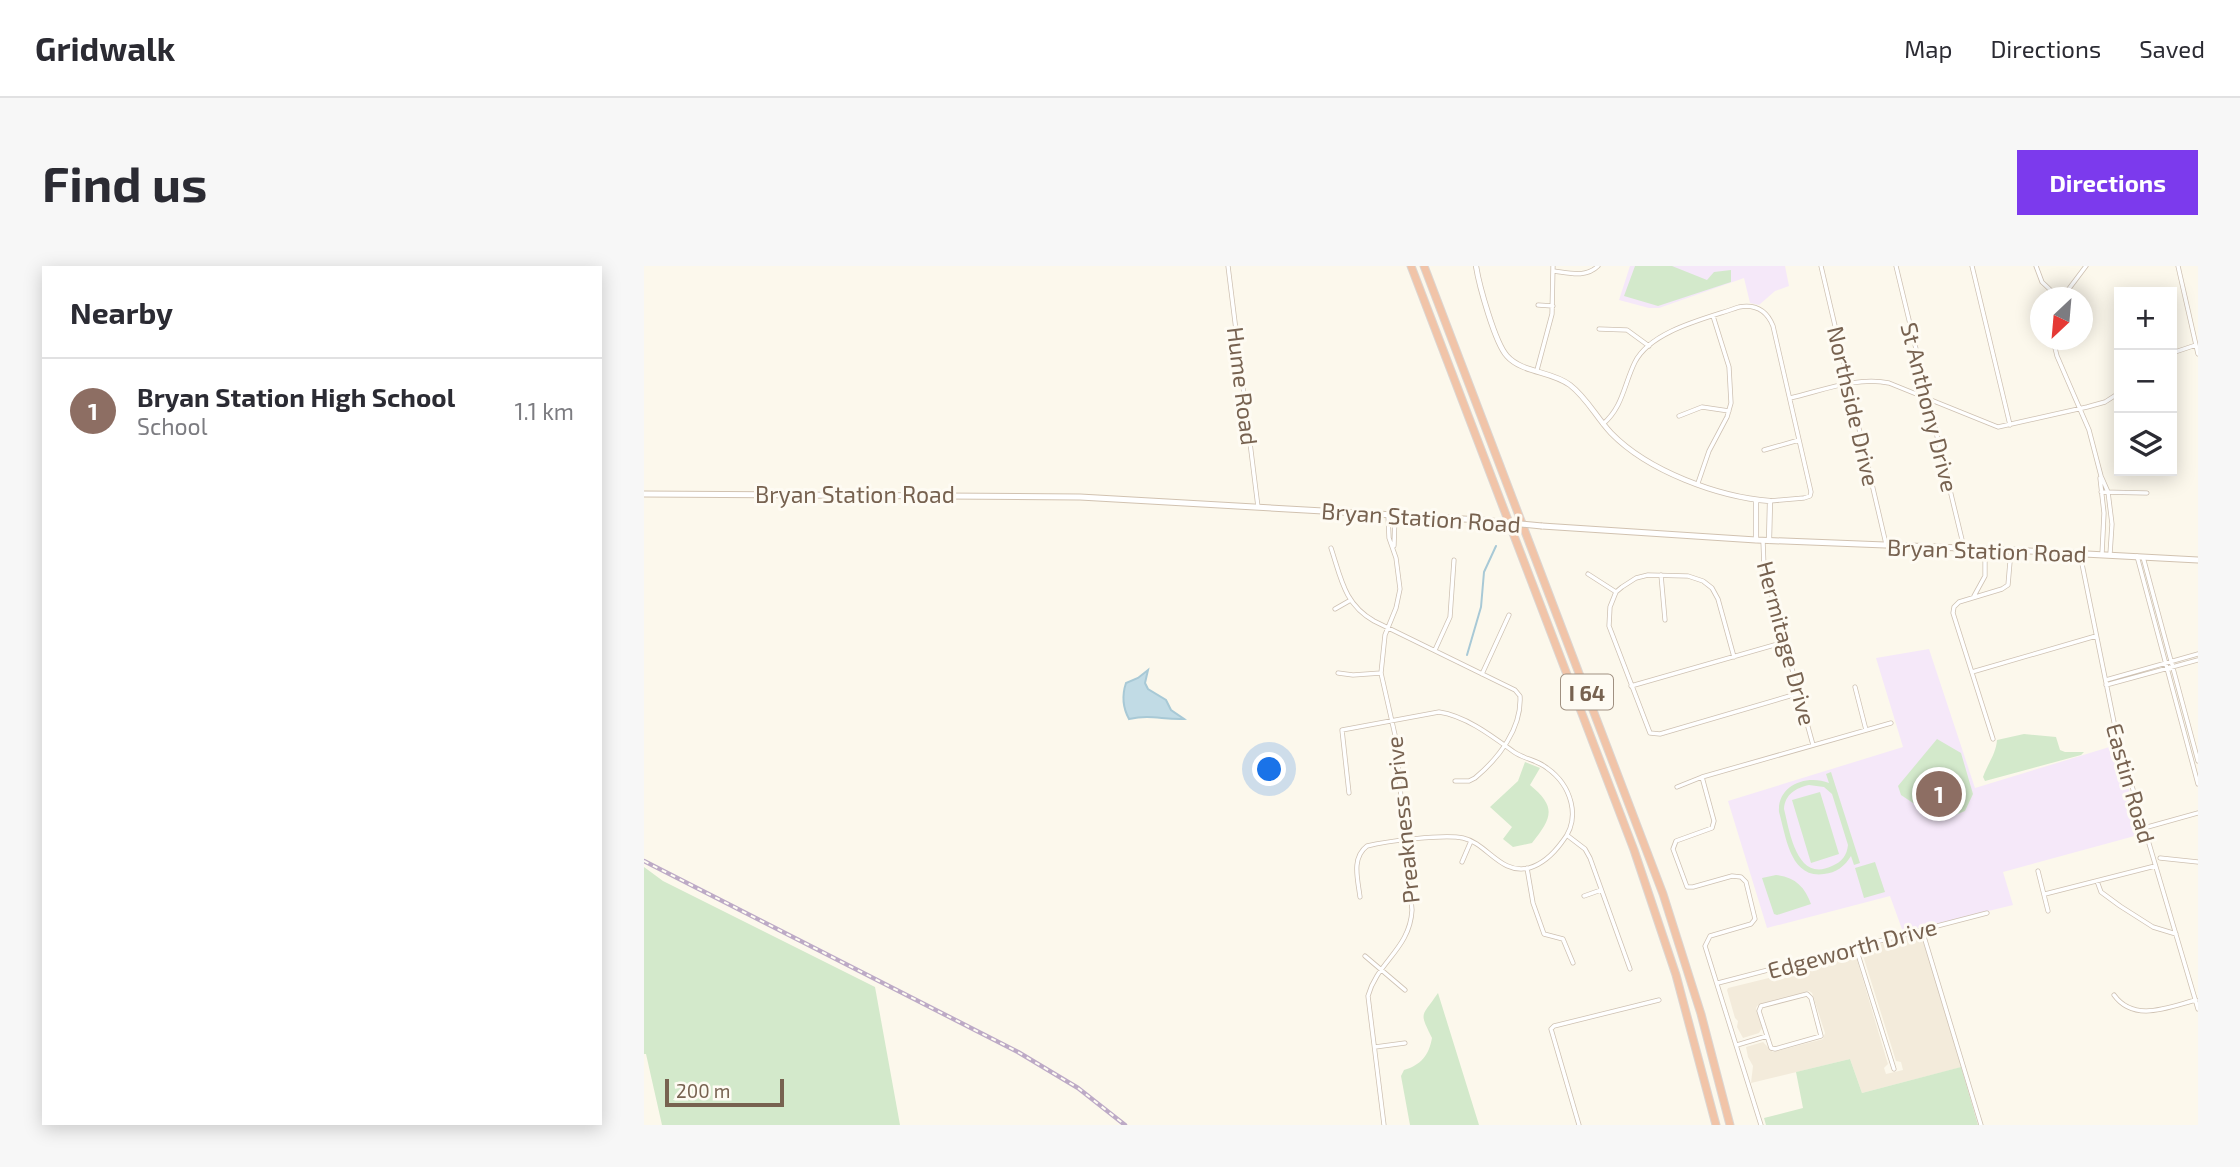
<!DOCTYPE html>
<meta charset="utf-8">
<style>
body{margin:0;font-family:"Exo 2",sans-serif;background:#f7f7f7;color:#2b2b33}
.controls{position:absolute;right:21px;top:21px;display:grid;overflow:hidden;border-radius:0px;box-shadow:0 4px 18px #0003}
.controls button{width:63px;height:63px;display:grid;place-items:center;padding:0;border:0;border-bottom:2px solid #e1e1e2;background:#fff;color:#2b2b33;font:35px sans-serif}
.compass{position:absolute;left:1386px;top:21px;width:63px;height:63px;border-radius:50%;background:#fff;box-shadow:0 4px 18px #0003;rotate:206deg}
.scale{position:absolute;left:21px;bottom:18px;width:119px;box-sizing:border-box;padding-left:7px;border:4px solid #776250;border-top:0;font-size:19px;line-height:24px;white-space:nowrap;color:#776250;-webkit-text-stroke:5px #fefbf3;paint-order:stroke}
.you{position:absolute;left:626px;top:504px;width:24px;height:24px;margin:-18px;border:5px solid #fff;border-radius:50%;background:#1a73e8;box-shadow:0 0 0 10px #1a73e833}
.badge{display:grid;place-items:center;width:46px;height:46px;border-radius:50%;background:#7c3aed;color:#fff;font-size:23px;font-weight:700}
.pin{position:absolute;translate:-50% -50%;border:4px solid #fff;box-shadow:0 2px 7px #0006}
.list{margin:0;padding:0;list-style:none}
h2{display:flex;justify-content:space-between;align-items:center;height:91px;margin:0;padding:0 28px;font-size:30px}
h2 small{font-size:23px;font-weight:400;color:#7c7c81}
.list li{display:grid;grid-template-columns:46px 1fr auto;gap:21px;align-items:center;box-sizing:border-box;height:105px;padding:0 28px;border-top:2px solid #e1e1e2}
.list b{display:block;font-size:26px;white-space:nowrap}
.list p{margin:0;font-size:23px;white-space:nowrap;color:#7c7c81}
.list em{font-size:23px;font-style:normal;color:#7c7c81}
.icon{flex:none;width:38px;height:38px;fill:none;stroke:currentColor;stroke-width:2;stroke-linecap:round;stroke-linejoin:round}
.map{position:relative;flex:none;width:1554px;height:859px;overflow:hidden;border-radius:0px}
header{display:flex;align-items:center;gap:42px;box-sizing:border-box;height:98px;padding:0 35px;background:#fff;border-bottom:2px solid #e1e1e2}
header strong{font-size:33px}
nav{display:flex;gap:38px;margin-inline-start:auto;font-size:24px}
.intro{display:flex;align-items:center;justify-content:space-between;box-sizing:border-box;height:168px;padding:0 42px}
h1{margin:0;font-size:49px}
.button{padding:18px 32px;border-radius:0px;background:#7c3aed;color:#fff;font-size:24px;font-weight:700}
main{display:flex;gap:42px;padding:0 42px}
aside{flex:1;background:#fff;border-radius:0px;box-shadow:0 4px 18px #0003}
.map>svg:first-child{display:block}
</style>
<header>
<strong>Gridwalk</strong>
<nav><a>Map</a><a>Directions</a><a>Saved</a></nav>
</header>
<div class="intro"><h1>Find us</h1><a class="button">Directions</a></div>
<main>
<aside>
<h2>Nearby<small></small></h2>
<ul class="list">
<li><span class="badge" style="background:#8d6e63">1</span><div><b>Bryan Station High School</b><p>School</p></div><em>1.1 km</em></li>
</ul>
</aside>
<div class="map">
<svg width="1554" height="859" viewBox="0 0 1554 859">
<rect width="100%" height="100%" fill="#fcf8ec"/>
<path fill="#f3ebdb" d="M1273,668L1277,671L1289,704L1318,801L1218,827L1206,793L1107,817L1109,800L1104,791L1102,781L1119,776L1129,786L1179,773L1181,767L1168,727L1165,725L1114,739L1112,742L1118,762L1115,767L1099,772L1093,761L1094,755L1091,752L1083,724L1084,722L1177,699V694L1207,685L1211,687L1243,795L1244,798L1240,802L1242,808L1259,804L1257,796L1252,795L1217,683Z"/>
<path fill="#f5e8f9" d="M986,0H1141L1145,20L1131,25L1115,39L1106,37L1100,12L1015,42H1005L975,34Z
M1285,383L1331,522L1472,479L1498,568L1359,606L1369,639L1259,666L1246,630L1123,662L1084,535L1259,481L1232,392Z"/>
<path fill="#d3e9cb" fill-rule="evenodd" d="M991,0H1028L1063,14L1070,6L1087,4V16L1014,40L980,30Z
M1380,468L1412,471L1416,484L1421,486H1440L1437,489L1341,515L1339,511C1344,497 1352,488 1353,474Z
M1293,473L1317,487L1329,528L1321,545L1296,555L1257,529L1254,520Z
M881,496L896,502L886,519C913,541 908,552 888,577L869,581L859,573L868,561L846,541L874,515Z
M1187,506L1216,597L1210,599L1207,590C1201,600 1192,607 1180,608C1146,613 1142,570 1135,546C1133,519 1163,508 1185,517L1182,508ZM1165,519L1180,521L1188,528L1204,579C1203,589 1198,596 1188,600C1153,617 1146,567 1140,543C1141,528 1152,522 1165,519Z
M1176,526L1195,588L1167,597L1148,534Z
M1231,596L1241,626L1220,632L1211,602Z
M0,601L19,615L231,721L256,859H18L2,788H0Z
M1132,609C1151,611 1161,621 1167,638L1133,649L1130,648L1118,612Z
M794,727L835,859H766L757,810L760,804C777,799 785,789 788,772C775,745 777,752 794,727Z
M1206,793L1218,827L1317,801L1334,859H1122L1120,852L1159,842L1152,806Z"/>
<path fill="#c1dbe5" stroke="#a8c9d6" stroke-width="2" d="M504,404L501,417L504,423L522,434L527,444L540,453C518,454 508,448 485,453C479,442 478,429 482,417L494,412Z"/>
<g fill="none" stroke-linecap="round" stroke-linejoin="round">
<path stroke="#a8c9d6" stroke-width="2" d="M823,389L837,341L840,306L852,280"/>
<g stroke="#cec1b2" stroke-width="5">
<path id="minor" d="M584,0L614,241
M1177,0L1242,278
M1252,0L1320,282
M1328,0L1366,159
M1392,0L1398,16L1415,32
M1534,0L1554,88
M910,5C925,7 942,12 954,0
M1418,32L1442,0
M894,39L909,40
M955,63L983,64L1005,80
M1409,74L1413,90L1445,164L1457,210L1464,226L1468,258L1466,288
M1528,87L1552,79
M893,104L908,48L909,0
M1146,132C1177,125 1213,110 1245,117L1354,161L1443,141L1461,136L1475,127
M1035,150L1058,141L1085,145
M959,158C979,141 980,118 991,96C1007,64 1064,52 1095,41C1112,38 1123,45 1129,60L1167,226L1166,230L1160,232L1126,235
M1120,184L1155,174
M1456,212L1460,247L1458,288
M1054,217L1065,185L1083,151L1087,137L1085,101L1069,50
M1457,226L1503,227
M1119,275L1120,301L1169,479
M750,280L751,249
M687,282C697,312 700,338 730,355L871,424L876,430C878,462 855,492 831,512L825,515H811
M1436,288L1472,466L1554,743
M1493,290L1554,518
M1499,291L1554,495
M944,308L972,326
M1017,309L1021,354
M1330,330L1341,310V283
M691,343L705,335
M791,384L806,351L810,294
M1090,391L1074,333L1068,322L1059,315L1044,310L1004,309L992,312L978,321L972,326L966,341L965,360L1006,467L1016,468L1156,427
M1328,406L1452,370
M694,407L709,409L737,407
M838,408L865,349
M1462,414L1554,388
M1462,419L1554,394
M987,420L1141,376
M1211,421L1222,464
M1349,473L1309,347L1310,341L1315,336L1358,323L1364,319L1367,284
M1058,511L1070,555L1068,562L1032,575L1029,583L1043,621H1049L1088,610L1097,611L1102,616L1111,653L1107,658L1066,670L1061,680L1117,859
M1033,521L1058,511L1247,457
M705,527L698,464L795,446C822,450 848,470 870,486C880,493 893,494 903,502C927,519 938,552 918,576C910,587 899,598 885,602C856,609 843,577 819,572C800,568 743,575 723,580C707,592 714,614 716,631
M1500,562L1554,547
M924,570L941,583L946,592L986,703
M1516,592L1554,596
M818,596L827,575
M883,602L889,637L900,668L919,673L929,697
M1394,605L1404,645
M1453,615L1457,626L1476,640L1509,661L1532,668
M1401,628L1511,600
M940,630L957,624
M1278,664L1337,859
M1212,682L1250,803
M721,690L761,724
M1074,717L1343,647
M1163,728L1167,732L1177,770L1131,783L1127,782L1115,745L1117,740Z
M1470,729C1490,757 1525,741 1552,734
M1093,779L1123,770
M731,781L761,777
M740,859L724,730C733,696 766,683 768,644L751,469L737,407L741,369L752,342L756,323L752,292L745,272L744,249
M935,859L907,763L910,760L1015,734"/>
</g>
<g stroke="#cec1b2" stroke-width="6">
<path id="tertiary" d="M832,0C835,19 851,77 863,90C878,107 908,105 926,119C943,132 952,151 967,167C1004,205 1074,231 1126,235L1125,275
M1112,234V274"/>
</g>
<g stroke="#d1c2b0" stroke-width="7">
<path id="secondary" d="M0,228L436,231L837,254
M898,260L1112,274L1367,284L1554,294"/>
</g>
<g stroke="#dcd6d2" stroke-width="9">
<path id="motorway" d="M767,0L990,584L1032,709L1072,859
M780,0L1019,628L1057,748L1086,859"/>
</g>
<use href="#minor" stroke="#fff" stroke-width="3.5"/>
<use href="#tertiary" stroke="#fff" stroke-width="4.5"/>
<use href="#secondary" stroke="#fff" stroke-width="5"/>
<use href="#motorway" stroke="#f1c4a8" stroke-width="7"/>
<g stroke="#bdaac6" stroke-width="4.5">
<path id="rail" d="M0,595L374,786L434,822L481,859"/>
</g>
<use href="#rail" stroke="#fefbf3" stroke-width="2" stroke-dasharray="5" stroke-linecap="butt"/>
<g stroke="#d1c2b0" stroke-width="7" stroke-linecap="butt">
<path id="secondary-bridge" d="M837,254L898,260"/>
</g>
<use href="#secondary-bridge" stroke="#fff" stroke-width="5"/>
</g>
<g text-anchor="middle" dominant-baseline="central" stroke-width="6" stroke-linejoin="round" paint-order="stroke">
<rect fill="#fefbf3" stroke="#a09081" stroke-width="2" x="917" y="408.5" width="52" height="35" rx="5"/>
<g font-size="21" font-weight="bold" fill="#776250">
<text x="943" y="426">I 64</text>
</g>
<g font-size="23" fill="#776250" stroke="#fefbf3">
<text transform="translate(599 120) rotate(83)">Hume Road</text>
<text transform="translate(1210 140) rotate(77)">Northside Drive</text>
<text transform="translate(1286 141) rotate(76)">St Anthony Drive</text>
<text x="211" y="228">Bryan Station Road</text>
<text transform="translate(777 251) rotate(4)">Bryan Station Road</text>
<text transform="translate(1343 284) rotate(2)">Bryan Station Road</text>
<text transform="translate(1143 377) rotate(75)">Hermitage Drive</text>
<text transform="translate(1487 517) rotate(74)">Eastin Road</text>
<text transform="translate(758 554) rotate(-96)">Preakness Drive</text>
<text transform="translate(1208 682) rotate(-15)">Edgeworth Drive</text>
</g>
</g>
</svg>
<div class="controls">
<button>+</button>
<button>−</button>
<button><svg class="icon" aria-label="layers" viewBox="0 0 24 24"><path d="M12 4l9 5-9 5-9-5zM3 14l9 5 9-5"/></svg></button>
</div>
<svg class="compass" viewBox="-18 -18 36 36"><path d="M0-13l5 13h-10z" fill="#e53935"/><path d="M0 13l5-13h-10z" fill="#7c7c81"/></svg>
<div class="scale">200 m</div>
<div class="you"></div>
<div class="pin badge" style="left:1295px;top:528px;background:#8d6e63">1</div>
</div>
</main>
